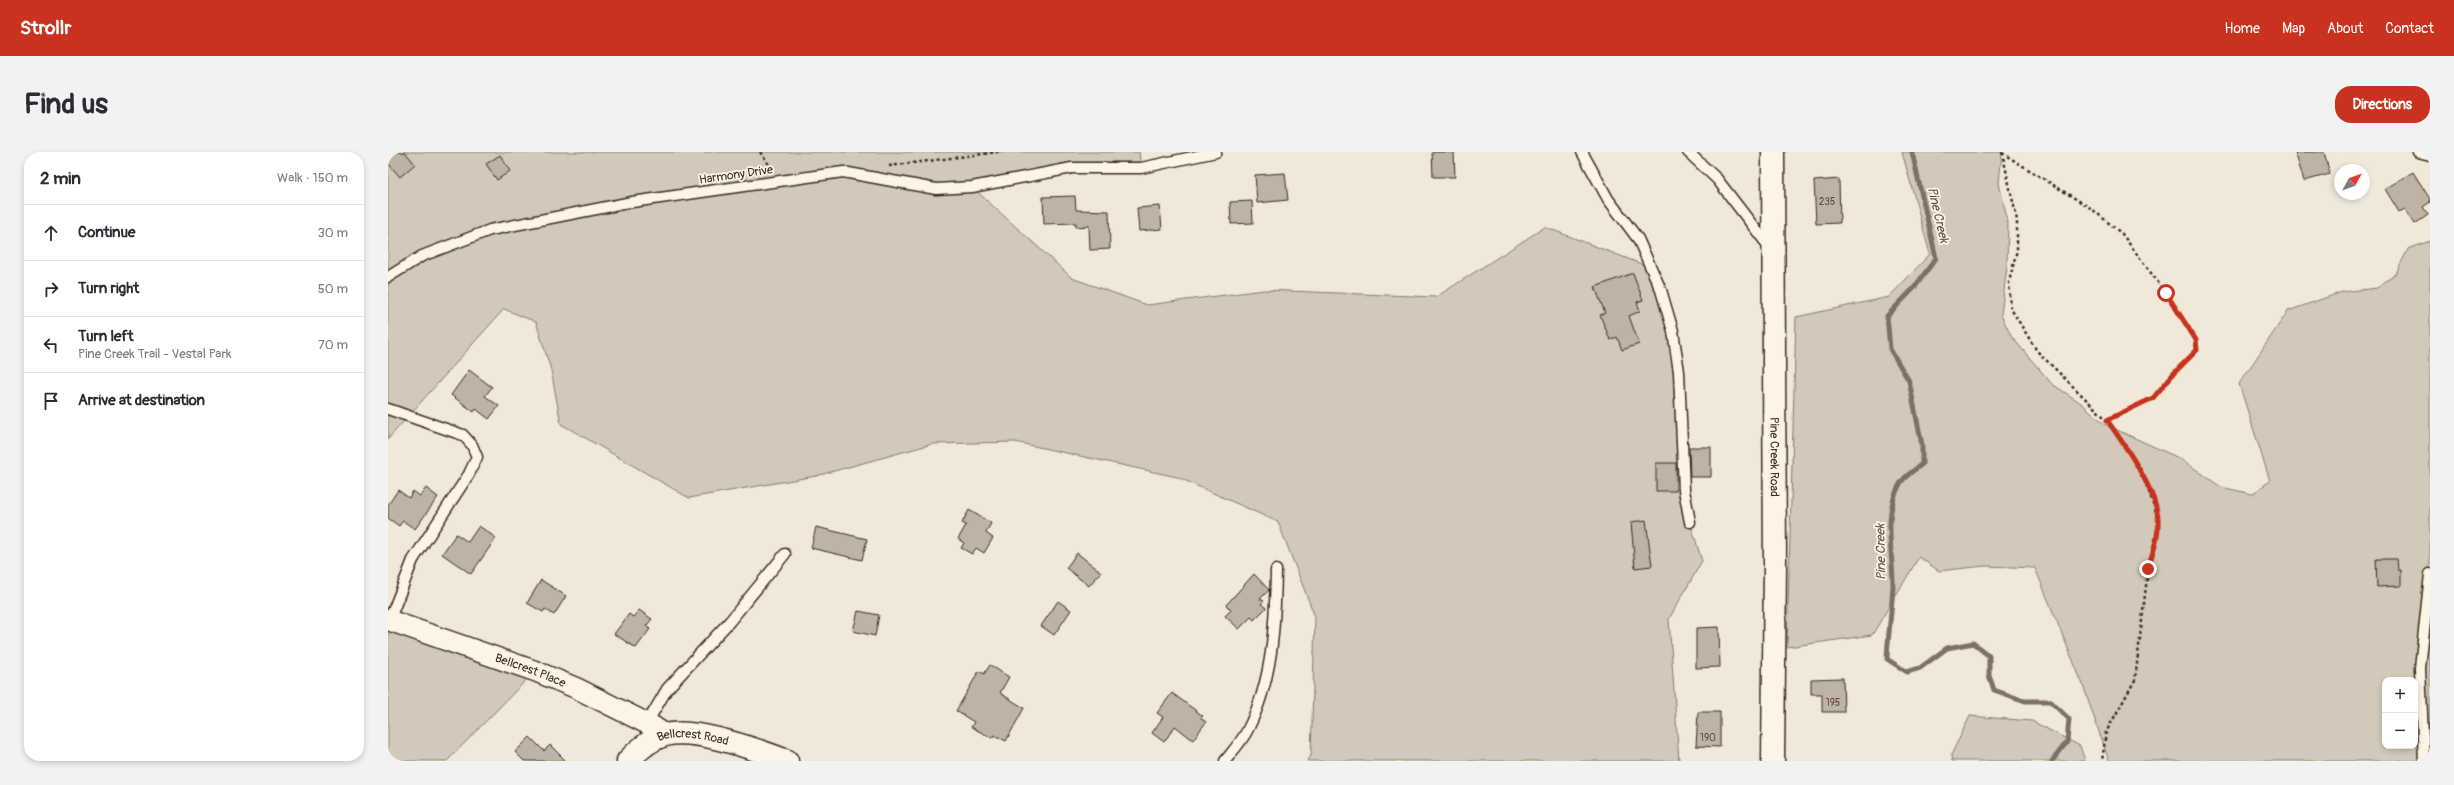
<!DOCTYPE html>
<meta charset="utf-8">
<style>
body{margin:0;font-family:Pangolin,sans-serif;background:#f2f2f3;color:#2b2b33}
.controls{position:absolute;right:12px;bottom:12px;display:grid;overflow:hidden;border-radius:8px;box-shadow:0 2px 6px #0003}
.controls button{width:36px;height:36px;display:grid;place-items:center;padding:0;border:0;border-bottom:1px solid #e1e1e2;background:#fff;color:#2b2b33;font:20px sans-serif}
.compass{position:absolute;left:1946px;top:12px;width:36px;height:36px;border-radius:50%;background:#fff;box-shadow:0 2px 6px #0003;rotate:49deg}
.stop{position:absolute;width:12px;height:12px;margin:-9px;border:3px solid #c8321e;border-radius:50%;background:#fff}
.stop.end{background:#c8321e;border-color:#fff;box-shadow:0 1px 4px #0008}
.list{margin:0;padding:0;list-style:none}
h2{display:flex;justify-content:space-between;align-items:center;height:52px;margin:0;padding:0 16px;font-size:17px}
h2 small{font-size:13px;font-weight:400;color:#7c7c81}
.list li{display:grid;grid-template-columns:26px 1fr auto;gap:12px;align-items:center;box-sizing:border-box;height:56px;padding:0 16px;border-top:1px solid #e1e1e2}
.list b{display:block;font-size:15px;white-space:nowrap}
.list p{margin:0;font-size:13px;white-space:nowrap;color:#7c7c81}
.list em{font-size:13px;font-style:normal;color:#7c7c81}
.icon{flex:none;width:22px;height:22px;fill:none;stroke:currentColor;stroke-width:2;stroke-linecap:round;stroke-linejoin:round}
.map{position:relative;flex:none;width:2042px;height:609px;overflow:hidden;border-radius:16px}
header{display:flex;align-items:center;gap:24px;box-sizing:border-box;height:56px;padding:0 20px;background:#c8321e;color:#fff}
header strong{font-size:19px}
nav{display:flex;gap:22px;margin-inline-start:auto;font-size:14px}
.intro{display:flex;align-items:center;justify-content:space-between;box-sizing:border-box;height:96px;padding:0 24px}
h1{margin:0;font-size:28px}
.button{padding:10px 18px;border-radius:16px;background:#c8321e;color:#fff;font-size:14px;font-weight:700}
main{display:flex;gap:24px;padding:0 24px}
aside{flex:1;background:#fff;border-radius:16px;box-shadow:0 2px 6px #0003}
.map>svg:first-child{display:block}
</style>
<header>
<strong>Strollr</strong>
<nav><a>Home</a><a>Map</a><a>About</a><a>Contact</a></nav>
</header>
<div class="intro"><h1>Find us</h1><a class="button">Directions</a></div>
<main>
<aside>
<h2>2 min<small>Walk · 150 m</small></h2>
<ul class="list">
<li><svg class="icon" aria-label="ahead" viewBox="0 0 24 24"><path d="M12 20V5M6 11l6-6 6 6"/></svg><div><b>Continue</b></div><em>30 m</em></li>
<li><svg class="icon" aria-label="right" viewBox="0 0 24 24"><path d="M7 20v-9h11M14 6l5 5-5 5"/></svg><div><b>Turn right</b></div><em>50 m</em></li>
<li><svg class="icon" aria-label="left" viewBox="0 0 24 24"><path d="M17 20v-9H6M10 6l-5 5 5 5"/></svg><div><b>Turn left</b><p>Pine Creek Trail - Vestal Park</p></div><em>70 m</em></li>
<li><svg class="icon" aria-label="arrive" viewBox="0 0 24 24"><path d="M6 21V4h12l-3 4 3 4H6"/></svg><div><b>Arrive at destination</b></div></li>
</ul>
</aside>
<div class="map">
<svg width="2042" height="609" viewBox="0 0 2042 609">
<rect width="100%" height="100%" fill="#f0e9d9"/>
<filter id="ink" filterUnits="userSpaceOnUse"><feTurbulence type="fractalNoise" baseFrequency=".025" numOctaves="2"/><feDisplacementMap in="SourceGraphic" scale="8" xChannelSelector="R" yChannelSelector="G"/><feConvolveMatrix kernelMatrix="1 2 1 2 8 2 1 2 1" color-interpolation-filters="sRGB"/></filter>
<g filter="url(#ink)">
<path fill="#d2c9ba" stroke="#867a6c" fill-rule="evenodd" d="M0,0H751L753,16H684L584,35L684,126L759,153L876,138L1048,145L1157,75L1264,116L1285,179L1302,370L1314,409L1281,467L1291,609H919L923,604L927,465L890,370L789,325L627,290L544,292L428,324L301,346L173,272L163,218L148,170L116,157L0,287Z
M1514,0H1614L1611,31L1620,71L1619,114L1613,163L1623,184L1664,232L1693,251L1718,273L1793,307L1833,335L1864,342L1882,329L1851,232L1900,159L1954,140L1989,136L2008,121L2020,97L2042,89V609H1721L1695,533L1647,416L1597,414L1551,419L1531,405L1484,483L1399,495L1408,165L1501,145L1542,102ZM1997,528H2027V594H1997Z
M0,468L147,519L59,609H0Z
M1582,564L1644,569L1692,594L1697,609H1564L1563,603Z"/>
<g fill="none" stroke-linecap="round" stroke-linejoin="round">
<path stroke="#7e7163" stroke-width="5" d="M1524,0L1548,106L1526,136L1499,164L1502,197L1521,229L1534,293V312C1528,317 1518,323 1513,330C1494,362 1505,399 1505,433C1504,458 1500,482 1499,507L1519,520L1532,516L1559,496L1585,491L1601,504V523L1606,538L1637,549H1662L1681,567L1679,590L1664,609"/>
</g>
<path fill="#beb3a4" stroke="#3b2a1e" d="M0,0H17L27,12L12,25L0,11Z
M1044,0H1066L1067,25H1045Z
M1907,0H1936L1942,22L1916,29Z
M112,3L122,19L109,28L98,12Z
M2025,20L2042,47V50L2035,55L2040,63L2027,72L2017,57L2011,60L1997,37Z
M897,21L900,48L869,51L867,23Z
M1451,27L1452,71L1428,72L1426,29Z
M687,44L688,58L721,59L722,97L702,98L701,74L688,75V71L656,72L655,45Z
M864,49L865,71L843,72L842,50Z
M772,54L774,77L751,79L749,56Z
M1245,121L1255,148L1249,150L1252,159L1241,164L1251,192L1234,198L1229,185L1222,188L1212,163L1217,161L1207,135Z
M81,218L104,235L97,244L111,254L101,267L88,257L86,260L63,243Z
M1301,295H1323V325H1302Z
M1268,311H1288V339H1268Z
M38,336L50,345L27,377L15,369L11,374L0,366V353L10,338L21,346L25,339L32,344Z
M581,358L603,371L598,381L605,386L596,401L588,396L584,402L573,396L576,391L570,387L578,373L574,371Z
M1258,368L1264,414L1247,416L1243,370Z
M91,374L108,386L83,422L54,402L68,382L80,390Z
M428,375L479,387L474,408L423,396Z
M689,401L713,420L701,434L678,416Z
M1988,407H2009L2010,418H2013V434L1989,435Z
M866,422L881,438L872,447L876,449L873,452L878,456L866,468L863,465L851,477L837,464L843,458L838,453Z
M153,428L178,444L166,463L157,457L155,460L139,451Z
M670,449L683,458L666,483L653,474Z
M251,458L264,467L258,474L262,477L248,496L226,482L241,462L245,465Z
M470,459L491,463L487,484L465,479Z
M1331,475L1332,515L1308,516V476Z
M602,513L621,525L612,541L636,556L618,589L606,583L604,586L583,575L586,570L568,559L591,519L596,522Z
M1455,526L1456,560H1434V542H1423V527Z
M784,541L815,564L813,566L818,570L805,588L787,574L776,590L764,581L775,565L769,561Z
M1310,560H1332V595L1308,594Z
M142,585L156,599L162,593L178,609H136L127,600Z"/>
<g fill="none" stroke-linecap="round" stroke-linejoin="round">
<g stroke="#3b2a1e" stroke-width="13">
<path id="lane" d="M1194,0L1220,47L1250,87L1273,138L1285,179L1291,220L1296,338L1302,370
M1300,0L1329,27L1382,96
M2030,0L2042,3
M0,125L34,104L102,78L244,50L455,20L548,37L584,35L684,16H753L828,0
M0,257L75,283L84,293L89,305L81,322L25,408L1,469
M259,571L279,537L342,469L397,402
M837,609C844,600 853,590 859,579C885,529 887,474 888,418
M2036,609L2032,516L2042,422"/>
</g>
<g stroke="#3b2a1e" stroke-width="23">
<g id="street">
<path id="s1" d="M0,468L147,519L188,536L266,575L278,583"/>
</g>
</g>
<g stroke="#3b2a1e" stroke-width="25">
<g id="secondary">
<path id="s2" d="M1385,0L1387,414L1385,609"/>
<path id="s3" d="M240,609C250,598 262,587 277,583C307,575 370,598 399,609"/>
</g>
</g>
<path stroke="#3b2a1e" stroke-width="2.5" stroke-dasharray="3 3" stroke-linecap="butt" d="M372,0L384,17
M1614,0L1629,68V98L1621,130L1623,157L1649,199L1719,268L1741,299L1758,331L1770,365L1769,381L1760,417L1747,528L1718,580L1714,609
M1614,1L1704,57L1734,82L1778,141L1808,188L1809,198L1786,221L1765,246L1719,268
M501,14L610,0"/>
<use href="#lane" stroke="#fcf5e5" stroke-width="10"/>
<use href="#street" stroke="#fcf5e5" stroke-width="20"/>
<use href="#secondary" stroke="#fcf5e5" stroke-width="22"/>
</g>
</g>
<g fill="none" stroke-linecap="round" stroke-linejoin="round" filter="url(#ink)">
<path stroke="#c8321e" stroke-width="5" d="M1760,417C1764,401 1772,383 1770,366C1768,337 1735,291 1719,268L1765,246L1786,221L1809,198L1808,188L1778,141"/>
</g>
<g text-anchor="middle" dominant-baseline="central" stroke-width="3.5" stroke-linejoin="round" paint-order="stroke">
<g font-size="10" fill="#5c4c40">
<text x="1439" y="50">235</text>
<text x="1445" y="551">195</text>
<text x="1320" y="586">190</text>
</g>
<g font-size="12" fill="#3b2a1e" stroke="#fcf5e5">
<text transform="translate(348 23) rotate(-8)">Harmony Drive</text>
<text stroke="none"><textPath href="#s2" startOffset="305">Pine Creek Road</textPath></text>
<text stroke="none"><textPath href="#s1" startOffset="151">Bellcrest Place</textPath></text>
<text stroke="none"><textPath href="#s3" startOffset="74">Bellcrest Road</textPath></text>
</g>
<g font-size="13" font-style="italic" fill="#625346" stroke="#fcf5e5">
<text transform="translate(1550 63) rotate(77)">Pine Creek</text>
<text transform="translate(1493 400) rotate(-91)">Pine Creek</text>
</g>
</g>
</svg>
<div class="controls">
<button>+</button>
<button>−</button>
</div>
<svg class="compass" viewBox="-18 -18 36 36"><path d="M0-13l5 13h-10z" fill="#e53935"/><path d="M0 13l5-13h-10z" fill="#7c7c81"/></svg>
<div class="stop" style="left:1778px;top:141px"></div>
<div class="stop end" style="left:1760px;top:417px"></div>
</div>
</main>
